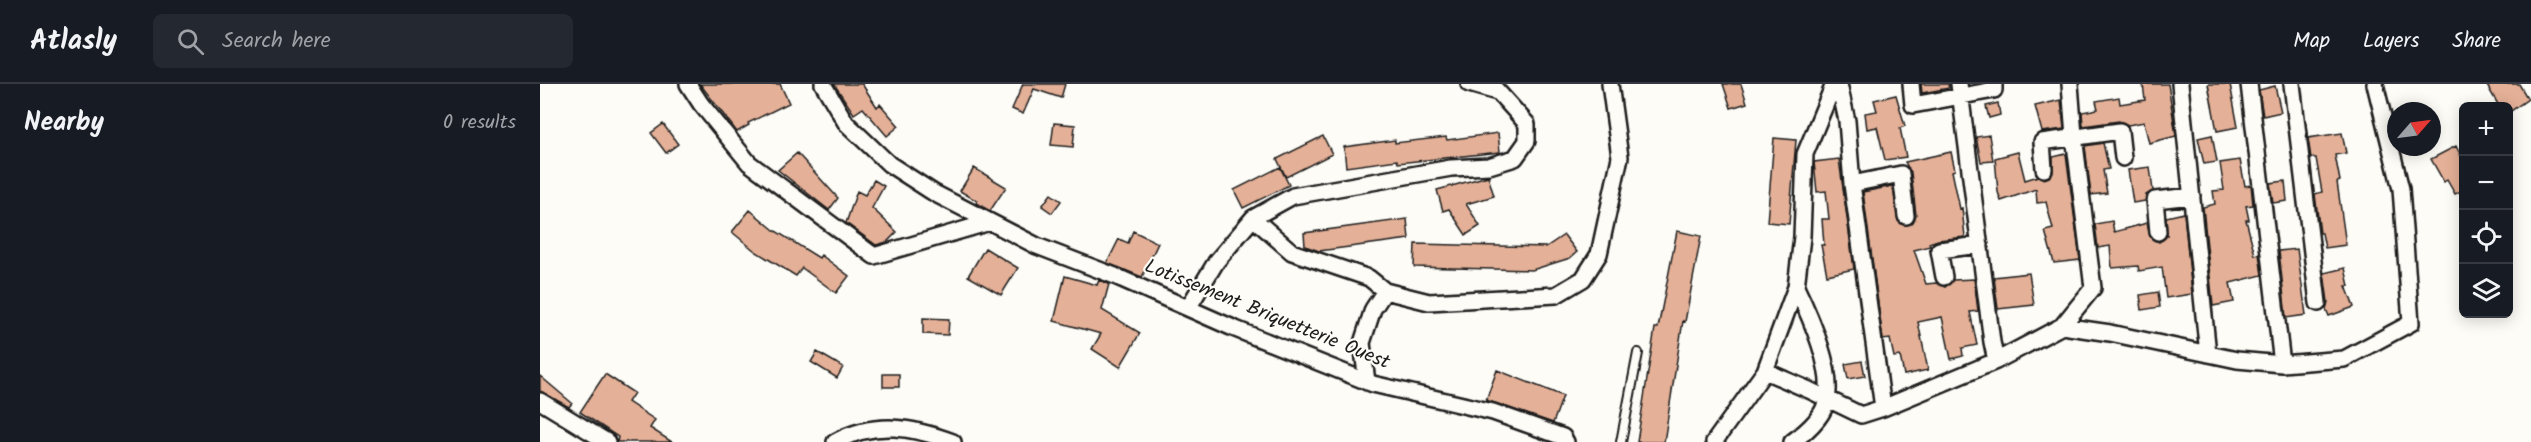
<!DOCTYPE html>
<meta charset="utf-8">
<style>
body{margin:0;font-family:Kalam,sans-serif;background:#242831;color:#f1f3f6}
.controls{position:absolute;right:18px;top:18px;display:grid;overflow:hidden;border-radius:9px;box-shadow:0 3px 15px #0003}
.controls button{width:54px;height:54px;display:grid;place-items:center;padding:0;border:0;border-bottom:2px solid #363941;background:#171b24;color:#f1f3f6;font:30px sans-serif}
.compass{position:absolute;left:1847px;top:18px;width:54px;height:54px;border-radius:50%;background:#171b24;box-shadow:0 3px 15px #0003;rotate:62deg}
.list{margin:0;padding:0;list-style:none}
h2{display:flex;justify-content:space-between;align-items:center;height:78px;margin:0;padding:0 24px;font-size:26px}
h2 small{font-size:20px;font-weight:400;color:#9ea1a6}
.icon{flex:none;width:33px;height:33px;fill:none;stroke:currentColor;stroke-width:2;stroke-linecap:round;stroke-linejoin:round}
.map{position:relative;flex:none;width:1991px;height:358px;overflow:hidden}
header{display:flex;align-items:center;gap:36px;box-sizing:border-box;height:84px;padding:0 30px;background:#171b24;border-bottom:2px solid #363941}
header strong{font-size:28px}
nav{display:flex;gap:33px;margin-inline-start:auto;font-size:21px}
.search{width:420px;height:54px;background:#242831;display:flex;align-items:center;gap:15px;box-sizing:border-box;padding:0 21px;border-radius:9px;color:#9ea1a6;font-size:22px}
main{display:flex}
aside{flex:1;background:#171b24}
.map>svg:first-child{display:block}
</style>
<header>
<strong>Atlasly</strong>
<div class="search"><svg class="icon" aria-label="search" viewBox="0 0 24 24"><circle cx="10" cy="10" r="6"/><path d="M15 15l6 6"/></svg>Search here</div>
<nav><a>Map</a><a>Layers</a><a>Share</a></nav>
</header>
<main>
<aside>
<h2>Nearby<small>0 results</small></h2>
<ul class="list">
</ul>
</aside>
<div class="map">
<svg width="1991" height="358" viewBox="0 0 1991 358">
<rect width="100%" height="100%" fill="#fdfcf7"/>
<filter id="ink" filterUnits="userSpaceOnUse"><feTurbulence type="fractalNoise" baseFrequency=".0167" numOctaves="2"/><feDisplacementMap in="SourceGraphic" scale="12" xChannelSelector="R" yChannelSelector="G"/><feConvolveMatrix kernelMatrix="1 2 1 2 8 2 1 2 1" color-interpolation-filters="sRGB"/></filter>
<g filter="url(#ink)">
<path fill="#e4b097" stroke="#1c1c1c" stroke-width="1.5" d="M160,0H240L249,19L208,39L209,41L197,48Z
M294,0H322L337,23L340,20L359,42L347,52L323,24L314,30Z
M483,0H525L521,14L494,5L483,30L472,25Z
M1183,0H1201L1207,19L1191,24Z
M1381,0H1408L1409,4L1382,9Z
M1603,0H1628L1636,52L1609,59L1604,38L1588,41L1579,37L1543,42L1542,28L1558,25L1556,17L1579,13L1580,20L1605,16Z
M1668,0H1690L1698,43L1677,47Z
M1946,0H1979L1988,15L1968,29V22H1959Z
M1735,2L1741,28L1723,32L1719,6Z
M1356,11L1365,42L1360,44L1366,73L1345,76L1337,43L1327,45L1325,29L1337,27L1334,16Z
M1521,16L1524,45L1502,48L1495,22Z
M1458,19L1460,31L1449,34L1446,22Z
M514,39L535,41L533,63L511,61Z
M123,40L138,60L126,69L111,49Z
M958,49L960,68L858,79L857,76L806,83L804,63L855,56V59L906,53L907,56Z
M1802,49L1806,69L1795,71L1800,97L1797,98L1806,161L1785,164L1782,149H1780L1775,110L1782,108L1776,74H1771L1768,54Z
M1449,51L1453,77L1441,78L1436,53Z
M1672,51L1677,78L1664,80L1658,54Z
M783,52L792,70L746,93L737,75Z
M1234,54L1256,56L1249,140L1227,138Z
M1563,59L1569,85L1563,86L1567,109L1551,111L1545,62Z
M1916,62L1923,76V106L1915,110L1907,96L1904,98L1891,75Z
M1411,68L1415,86L1412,87L1420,125L1422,124L1425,153L1398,156L1389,159L1390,162L1374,166L1386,200L1396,199L1405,203L1413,196L1434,195L1438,227L1430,228L1437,261L1422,264L1423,272L1411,275L1402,233L1378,238L1388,286L1364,291L1360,272L1354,273L1350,255L1343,256L1323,108L1353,102L1358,137L1363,141L1371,140L1376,131L1371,89L1365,78Z
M1478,68L1485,96L1498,92L1504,95L1509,93L1513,89V73L1526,70L1540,176L1514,179L1505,147L1513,145L1506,118L1497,119L1496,105L1461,117L1458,108L1455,74Z
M257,69L298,114L289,126L238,86Z
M1299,75L1314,185L1287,191L1281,161H1284L1282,135H1289L1286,107L1277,108L1274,78Z
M1700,76L1705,102L1711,101L1713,121L1706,122L1709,136H1706L1715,171L1719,170L1722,191L1690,199L1694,218L1673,222L1663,123L1675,120L1673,107L1684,106L1680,79Z
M740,83L749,101L703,124L694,106Z
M1610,83L1613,107L1606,111L1605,117L1593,119L1588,86Z
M434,84L466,103L450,127L436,119L437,117L420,107Z
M948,92L954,112L926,120L940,142L926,151L909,125L903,127L897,106Z
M334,96L344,102L332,124L357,148L347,158L336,161L306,139L317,107L325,111Z
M1745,97L1747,117L1733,119L1730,99Z
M511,110L521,117L512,129L502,122Z
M210,126L234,146L279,174L281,171L309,192L296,209L262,184L256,192L215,167L192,148Z
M1644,129L1652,210L1626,214L1622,183L1599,187L1598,182L1572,184L1570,162L1558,164L1555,140L1572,137L1574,148L1607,139L1610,153L1619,158L1627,152L1626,133Z
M867,135L869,155L779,167L765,162L764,149Z
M593,147L618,159L602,193L567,179L579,155L588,159Z
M1137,147L1161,152L1145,238L1143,237L1124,358H1097L1115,244H1118Z
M1024,151L1037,168L1030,174L992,186L874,183L875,160L1006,163Z
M445,164L478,184L461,211L428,192Z
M1757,165L1766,231L1746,234L1739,167Z
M1805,184L1809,202H1806L1814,223L1789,232L1786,225L1788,218L1784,189Z
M1489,189L1494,221L1458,225L1454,193Z
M525,192L557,201L559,196L569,200L562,226L600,249L580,283L552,265L561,250L514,237Z
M1618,208L1620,223L1602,226L1600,211Z
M383,234L409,235L408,251L383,250Z
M277,268L303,283L297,294L271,278Z
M1322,277L1325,292L1308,295L1305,280Z
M957,286L1023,312L1013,339L946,316Z
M65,290L94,309L88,318L115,336L110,344L132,358H77L78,353L40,328Z
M343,290H359V303H343Z
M0,292L32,319L29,323L0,307Z"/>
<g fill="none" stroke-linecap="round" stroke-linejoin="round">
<g stroke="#1c1c1c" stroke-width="12">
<path id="service" d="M1081,358L1098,269"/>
</g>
<g stroke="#1c1c1c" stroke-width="20">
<path id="minor" d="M148,0L161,20L209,79L334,172L450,138
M283,0L306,39L349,80L394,109L497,162L575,192L693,244L833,300L953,328L1023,353L1026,358
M929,0L957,8
M1299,0L1307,37L1312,100L1343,324
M1371,0L1373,21L1454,6V0
M1419,0L1452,258L1456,277
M1640,0L1668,270
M1709,0L1742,280
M1752,0L1778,219
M1504,85L1502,58L1580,47L1583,74
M1312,100L1361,90L1366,132
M713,134L752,168L829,194L845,207
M1618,148L1615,116L1652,112
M1404,193L1399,166L1440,161
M648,224L676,178L713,134L753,112L911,84L949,82L975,74L987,57V40L951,0
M1522,242L1553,204L1534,52L1530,0
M1225,287L1269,306L1321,331L1343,324L1456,277L1522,242L1570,249L1697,276L1742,280L1804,275L1871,239L1861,105L1835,0
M827,298L822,259L833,225L845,207L889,218L1016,211L1043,195L1059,170L1080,73L1070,0
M0,317L67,358
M295,358C335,336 373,343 413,358
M1174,358L1225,287L1256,203L1262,153L1265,70L1294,0
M1252,358C1266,348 1284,333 1287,315C1294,285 1269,230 1256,203"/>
</g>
<use href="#service" stroke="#fdfcf7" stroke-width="8"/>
<use href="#minor" stroke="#fdfcf7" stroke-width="15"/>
</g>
</g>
<g text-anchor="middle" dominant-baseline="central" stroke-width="4.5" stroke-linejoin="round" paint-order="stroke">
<g font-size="20" fill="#1c1c1c" stroke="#fdfcf7">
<text transform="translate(727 231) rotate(22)">Lotissement Briquetterie Ouest</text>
</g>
</g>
</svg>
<div class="controls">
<button>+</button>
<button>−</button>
<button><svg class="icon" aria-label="locate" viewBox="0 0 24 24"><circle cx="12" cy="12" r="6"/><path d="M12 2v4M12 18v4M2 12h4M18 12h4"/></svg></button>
<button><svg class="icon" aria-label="layers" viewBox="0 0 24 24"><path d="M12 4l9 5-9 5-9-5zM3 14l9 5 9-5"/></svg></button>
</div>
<svg class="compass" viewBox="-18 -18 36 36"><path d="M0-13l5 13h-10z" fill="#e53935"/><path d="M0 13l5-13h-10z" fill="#9ea1a6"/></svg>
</div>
</main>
